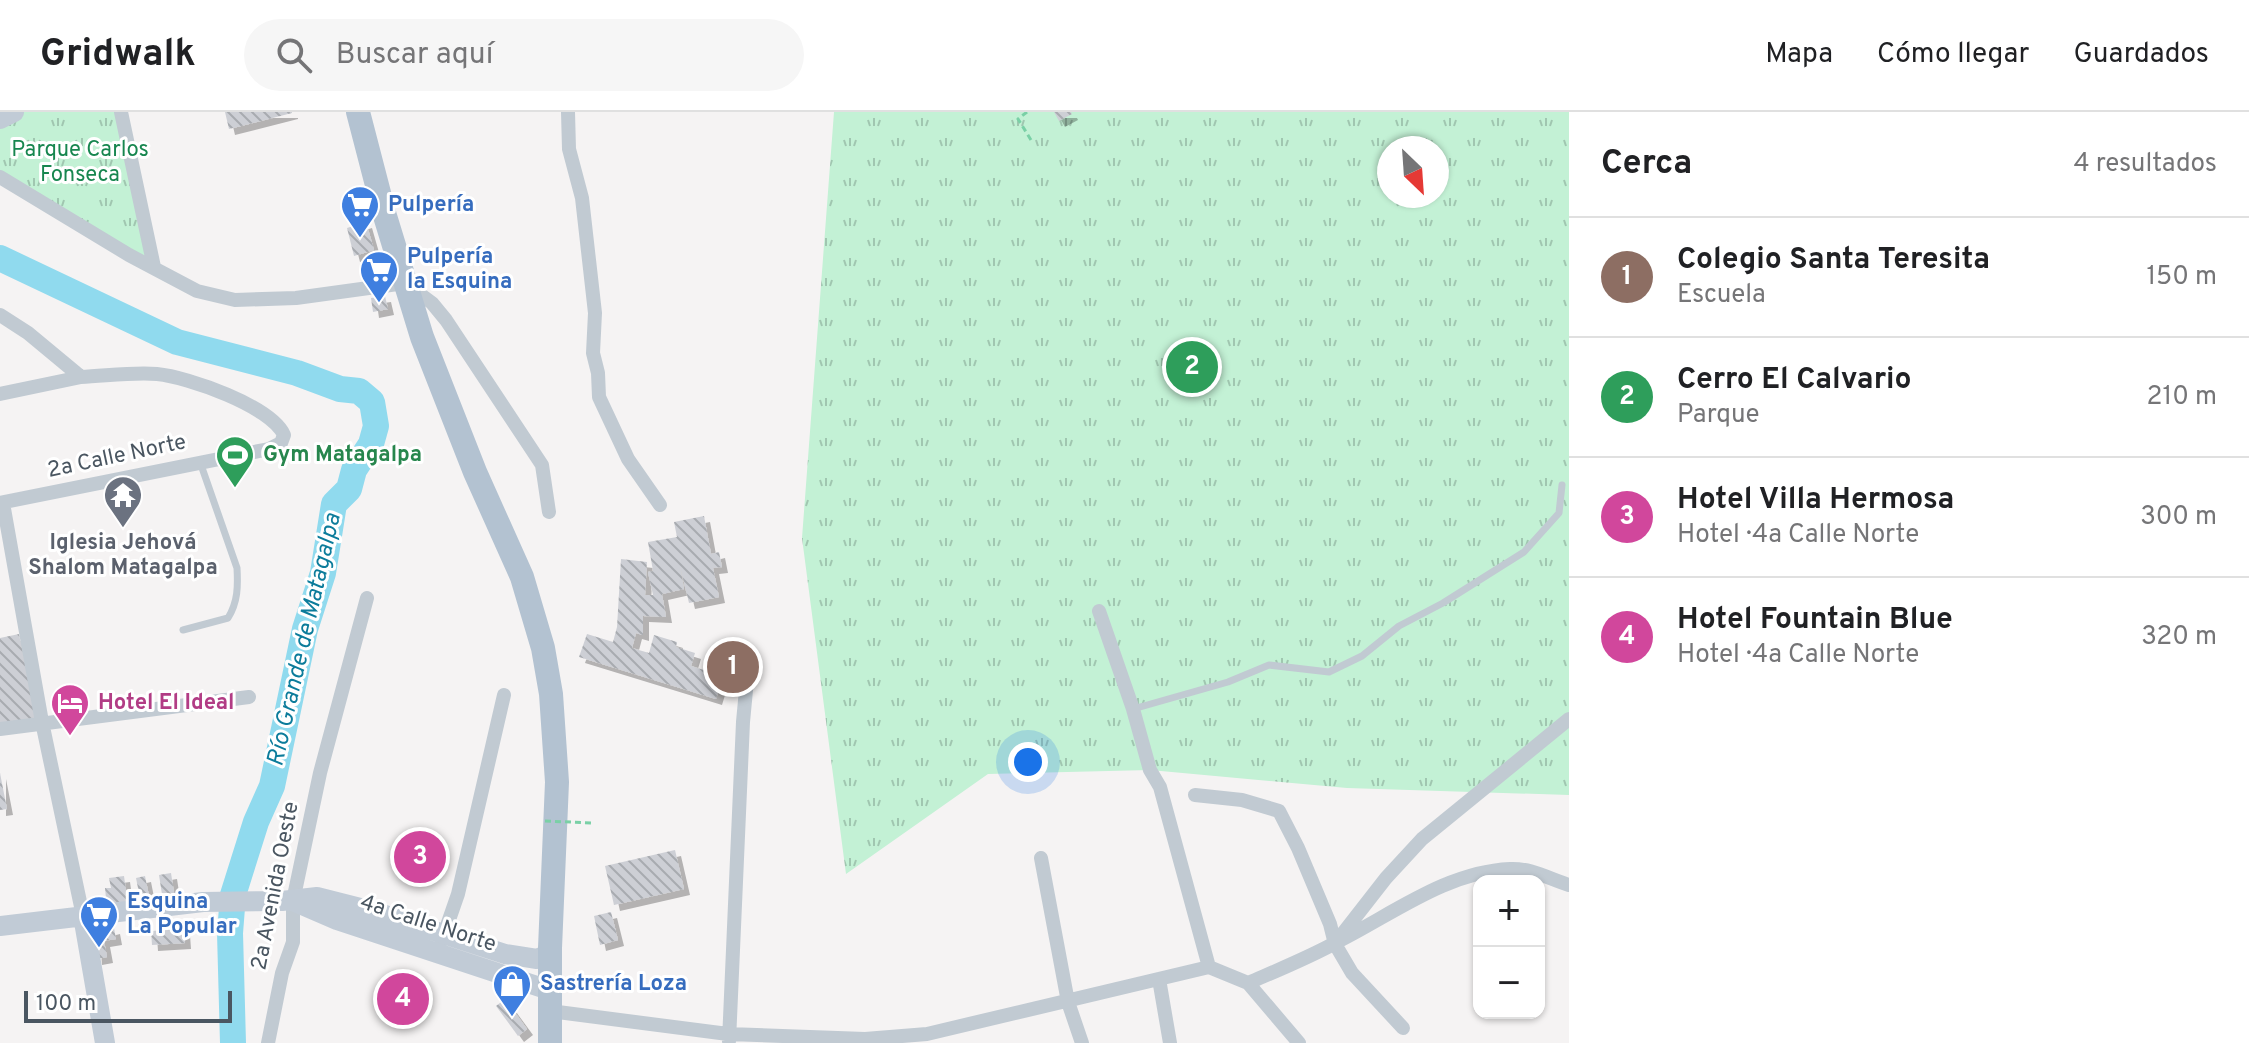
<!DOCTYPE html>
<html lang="es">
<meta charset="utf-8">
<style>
body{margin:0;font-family:Overpass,sans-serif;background:#f6f6f6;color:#202124}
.controls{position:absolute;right:24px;bottom:24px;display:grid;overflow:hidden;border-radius:16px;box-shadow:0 2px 6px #0004}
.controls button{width:72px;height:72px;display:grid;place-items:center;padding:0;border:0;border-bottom:2px solid #e0e0e0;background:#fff;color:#202124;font:40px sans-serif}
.compass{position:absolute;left:1377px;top:24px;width:72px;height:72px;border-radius:50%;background:#fff;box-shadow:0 2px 6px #0004;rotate:155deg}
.scale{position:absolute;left:24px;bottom:20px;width:208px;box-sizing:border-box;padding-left:8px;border:4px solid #4a5661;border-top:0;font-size:22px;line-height:28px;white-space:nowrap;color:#4a5661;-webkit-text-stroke:6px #fff;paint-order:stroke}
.you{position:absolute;left:1028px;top:650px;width:28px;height:28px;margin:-20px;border:6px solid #fff;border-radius:50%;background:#1a73e8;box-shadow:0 0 0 12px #1a73e833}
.badge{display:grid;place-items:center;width:52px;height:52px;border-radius:50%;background:#1a73e8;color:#fff;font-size:26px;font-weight:700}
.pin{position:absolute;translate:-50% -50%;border:4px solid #fff;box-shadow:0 2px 8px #0006}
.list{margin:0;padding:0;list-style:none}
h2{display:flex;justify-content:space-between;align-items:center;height:104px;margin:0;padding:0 32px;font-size:34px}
h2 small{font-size:26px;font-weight:400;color:#757577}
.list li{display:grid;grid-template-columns:52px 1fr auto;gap:24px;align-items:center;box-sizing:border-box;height:120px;padding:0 32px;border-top:2px solid #e0e0e0}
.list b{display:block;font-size:30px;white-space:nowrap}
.list p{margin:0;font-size:26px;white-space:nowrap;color:#757577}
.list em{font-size:26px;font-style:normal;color:#757577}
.icon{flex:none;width:44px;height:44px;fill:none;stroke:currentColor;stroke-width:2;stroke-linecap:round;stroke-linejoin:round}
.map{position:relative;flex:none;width:1569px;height:931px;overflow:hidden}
header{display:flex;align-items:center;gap:48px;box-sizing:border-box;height:112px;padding:0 40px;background:#fff;border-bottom:2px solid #e0e0e0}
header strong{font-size:38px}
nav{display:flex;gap:44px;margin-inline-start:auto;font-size:28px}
.search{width:560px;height:72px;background:#f6f6f6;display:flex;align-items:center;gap:20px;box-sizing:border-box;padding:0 28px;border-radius:44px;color:#757577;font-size:30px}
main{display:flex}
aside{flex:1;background:#fff}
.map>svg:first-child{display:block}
</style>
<header>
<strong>Gridwalk</strong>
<div class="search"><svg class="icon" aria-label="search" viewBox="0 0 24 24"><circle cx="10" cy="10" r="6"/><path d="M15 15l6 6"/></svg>Buscar aquí</div>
<nav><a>Mapa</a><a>Cómo llegar</a><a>Guardados</a></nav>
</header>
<main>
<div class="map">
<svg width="1569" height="931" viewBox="0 0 1569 931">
<defs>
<pattern id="park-tufts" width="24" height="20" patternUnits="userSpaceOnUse" patternTransform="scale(2)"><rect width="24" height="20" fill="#c3f1d5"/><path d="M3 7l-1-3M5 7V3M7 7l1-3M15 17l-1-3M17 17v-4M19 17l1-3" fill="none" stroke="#a0c6b0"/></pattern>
<pattern id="building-back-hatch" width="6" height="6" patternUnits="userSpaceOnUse" patternTransform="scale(2)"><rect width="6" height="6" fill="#cdcfd5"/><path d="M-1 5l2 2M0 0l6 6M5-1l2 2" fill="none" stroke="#a8abb0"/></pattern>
<filter id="shadow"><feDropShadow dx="6" dy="6" stdDeviation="0" flood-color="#0004"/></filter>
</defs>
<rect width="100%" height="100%" fill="#f5f3f3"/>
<path fill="url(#park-tufts)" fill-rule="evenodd" d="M14,0H121L154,155L0,64V7Z
M834,0H1569V683L1347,676L1150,658L988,662L846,762L802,426ZM1389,36H1437V84H1389Z"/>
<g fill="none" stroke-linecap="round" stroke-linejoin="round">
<path stroke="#90daee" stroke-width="26" d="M0,146L177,230L297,261L340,277L359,279L372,290L376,314L371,332L354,358L349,377L334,392L323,461L305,517L272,674L256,710L233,783L230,821L233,931"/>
</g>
<path fill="url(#building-back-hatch)" filter="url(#shadow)" d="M225,0H292V1L229,17Z
M1054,0H1071L1072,2L1059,9Z
M366,110L374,138L354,144L347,116Z
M385,184L388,197L373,200L371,186Z
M704,404L711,442L719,440L722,455L713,456L719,485L689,491L680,454L684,477L662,482L666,505L643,504V523L636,521L632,536L649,541L654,523L677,530L676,535L695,541L691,554L723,564L716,587L579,545L587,522L613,530L617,515L621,447L647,450L645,483H653L648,460L653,459L648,430L677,425L674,410Z
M19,522L36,606L0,611V526Z
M0,661L7,697L0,698Z
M675,738L684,777L614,793L605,754Z
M171,761L175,787L163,789L159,763Z
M124,764L128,793L107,796L105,776H111L109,766Z
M145,764L150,789L141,791L136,766Z
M611,800L618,828L600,833L594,804Z
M114,816L116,827L104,829L107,845L96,847L94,821Z
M184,817L185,831L152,833L151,819Z
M505,887L527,917L518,924L496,894Z"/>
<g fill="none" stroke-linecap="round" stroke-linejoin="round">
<path stroke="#7ad0a6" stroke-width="3" stroke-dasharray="6 4" stroke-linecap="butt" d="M1027,0L1018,7L1031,28"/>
<path stroke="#c1cad2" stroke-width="7" d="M183,518L228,506C238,490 238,474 237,456L200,350
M1133,597L1228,570L1269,553L1329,560L1362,544L1399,514L1443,491L1524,440L1559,401L1562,373"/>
<path stroke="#c1cad2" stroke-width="14" d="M121,0L154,155
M568,0L569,37L582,86L595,201L593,241L598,261L599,285L628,347L660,393
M0,65L129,143L197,179L235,188L296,186L405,171L432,191L446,208L542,353L549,400
M0,203L28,221L81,265C106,264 132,260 157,262C188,265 271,294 284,323L281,331L269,337L0,391
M0,282L81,265
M3,391L42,610L83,804
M1099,499L1133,597L1150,658L1160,675L1209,855
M0,617L249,585
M1195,683L1242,688L1279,699L1298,736L1330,812L1335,832L1352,861L1403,916
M1041,746L1068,890L1082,931
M1340,825L1386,766L1422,727L1569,607
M442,828L458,782L504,583
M1159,867L1170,931
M1248,871L1299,931
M550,899L728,922L865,927L927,922L1209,855L1248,871C1278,858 1308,846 1337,830C1393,802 1446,760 1510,757C1532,756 1549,767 1569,773
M729,929L743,610L749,546
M268,931L282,861L293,830V789L320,661L367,486"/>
<path stroke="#c1cbd6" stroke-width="20" d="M0,7L14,0
M293,789L337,808L549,878
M83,804L105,931
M0,814L203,790L282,789L317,785L376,800L505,842L537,847L544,844L550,836"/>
<path stroke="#b3c2d1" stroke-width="24" d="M358,0L385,104L422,225L475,360L522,465L543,536L551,582L557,670L550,836V931"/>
<path stroke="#7ad0a6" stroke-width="3" stroke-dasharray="6 4" stroke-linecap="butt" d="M545,709L592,711"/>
</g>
<defs>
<g id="supermarket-pin" transform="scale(2)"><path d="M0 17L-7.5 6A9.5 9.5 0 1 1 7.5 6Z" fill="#3f7fe0" stroke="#fff"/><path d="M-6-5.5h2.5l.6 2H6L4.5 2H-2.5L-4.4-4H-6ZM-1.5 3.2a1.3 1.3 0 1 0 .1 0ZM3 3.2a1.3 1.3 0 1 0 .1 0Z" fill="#fff"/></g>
<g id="stadium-pin" transform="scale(2)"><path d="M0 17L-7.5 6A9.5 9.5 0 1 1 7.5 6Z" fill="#2e9e5b" stroke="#fff"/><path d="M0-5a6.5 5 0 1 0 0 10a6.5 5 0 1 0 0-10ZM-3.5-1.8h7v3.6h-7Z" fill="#fff"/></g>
<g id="temple-pin" transform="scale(2)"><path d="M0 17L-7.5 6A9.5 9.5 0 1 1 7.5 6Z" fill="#6b7280" stroke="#fff"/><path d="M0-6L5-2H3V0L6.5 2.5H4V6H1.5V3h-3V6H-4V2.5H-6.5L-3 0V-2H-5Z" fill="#fff"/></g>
<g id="hotel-pin" transform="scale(2)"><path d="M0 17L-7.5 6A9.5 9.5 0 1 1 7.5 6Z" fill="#d1479c" stroke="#fff"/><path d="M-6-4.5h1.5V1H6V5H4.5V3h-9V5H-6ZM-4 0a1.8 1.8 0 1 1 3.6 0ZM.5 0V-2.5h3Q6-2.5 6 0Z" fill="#fff"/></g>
<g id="shop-pin" transform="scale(2)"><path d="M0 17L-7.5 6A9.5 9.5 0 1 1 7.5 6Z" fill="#3f7fe0" stroke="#fff"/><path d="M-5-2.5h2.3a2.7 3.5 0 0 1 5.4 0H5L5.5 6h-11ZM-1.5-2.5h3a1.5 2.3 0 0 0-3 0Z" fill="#fff"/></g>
</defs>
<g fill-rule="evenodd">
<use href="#supermarket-pin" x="360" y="93"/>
<use href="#supermarket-pin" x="379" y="158"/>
<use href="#stadium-pin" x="235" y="343"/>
<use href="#temple-pin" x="123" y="383"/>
<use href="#hotel-pin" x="70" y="591"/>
<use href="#supermarket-pin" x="99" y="803"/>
<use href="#shop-pin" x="512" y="872"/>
</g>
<g text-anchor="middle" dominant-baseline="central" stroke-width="6" stroke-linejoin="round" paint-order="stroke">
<g font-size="22" fill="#17864f" stroke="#fff">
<text x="80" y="38">Parque Carlos<tspan x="80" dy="25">Fonseca</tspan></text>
</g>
<g font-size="22" font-weight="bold" fill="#366cbe" stroke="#fff" text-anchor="start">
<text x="388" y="93">Pulpería</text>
<text x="407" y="145">Pulpería<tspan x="407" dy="25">la Esquina</tspan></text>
<text x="127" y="790">Esquina<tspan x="127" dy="25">La Popular</tspan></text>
<text x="540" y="872">Sastrería Loza</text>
</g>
<g font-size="22" font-weight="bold" fill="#27864d" stroke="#fff" text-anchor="start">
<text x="263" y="343">Gym Matagalpa</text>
</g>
<g font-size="22" fill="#4a5661" stroke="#fff">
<text transform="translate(117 345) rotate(-12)">2a Calle Norte</text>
<text transform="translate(276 774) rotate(-79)">2a Avenida Oeste</text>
<text transform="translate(428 812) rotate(18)">4a Calle Norte</text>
</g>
<g font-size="22" font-weight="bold" fill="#5b616d" stroke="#fff">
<text x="123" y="431">Iglesia Jehová<tspan x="123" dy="25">Shalom Matagalpa</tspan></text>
</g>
<g font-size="22" font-weight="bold" fill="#b23c85" stroke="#fff" text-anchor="start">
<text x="98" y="591">Hotel El Ideal</text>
</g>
<g font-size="24" font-style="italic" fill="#0c7c9b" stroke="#fff">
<text transform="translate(305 528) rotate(-77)">Río Grande de Matagalpa</text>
</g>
</g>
</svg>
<div class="controls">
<button>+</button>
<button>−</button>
</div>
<svg class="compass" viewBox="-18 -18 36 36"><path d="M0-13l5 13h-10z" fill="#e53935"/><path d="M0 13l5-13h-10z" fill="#757577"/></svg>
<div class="scale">100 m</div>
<div class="you"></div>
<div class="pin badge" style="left:733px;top:555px;background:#8d6e63">1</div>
<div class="pin badge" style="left:1192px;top:255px;background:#2e9e5b">2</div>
<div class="pin badge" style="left:420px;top:745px;background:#d1479c">3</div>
<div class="pin badge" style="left:403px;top:887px;background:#d1479c">4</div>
</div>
<aside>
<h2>Cerca<small>4 resultados</small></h2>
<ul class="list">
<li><span class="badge" style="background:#8d6e63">1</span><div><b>Colegio Santa Teresita</b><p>Escuela</p></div><em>150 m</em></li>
<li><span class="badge" style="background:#2e9e5b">2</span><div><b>Cerro El Calvario</b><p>Parque</p></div><em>210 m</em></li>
<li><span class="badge" style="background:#d1479c">3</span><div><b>Hotel Villa Hermosa</b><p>Hotel · 4a Calle Norte</p></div><em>300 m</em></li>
<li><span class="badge" style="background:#d1479c">4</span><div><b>Hotel Fountain Blue</b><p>Hotel · 4a Calle Norte</p></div><em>320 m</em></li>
</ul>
</aside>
</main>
